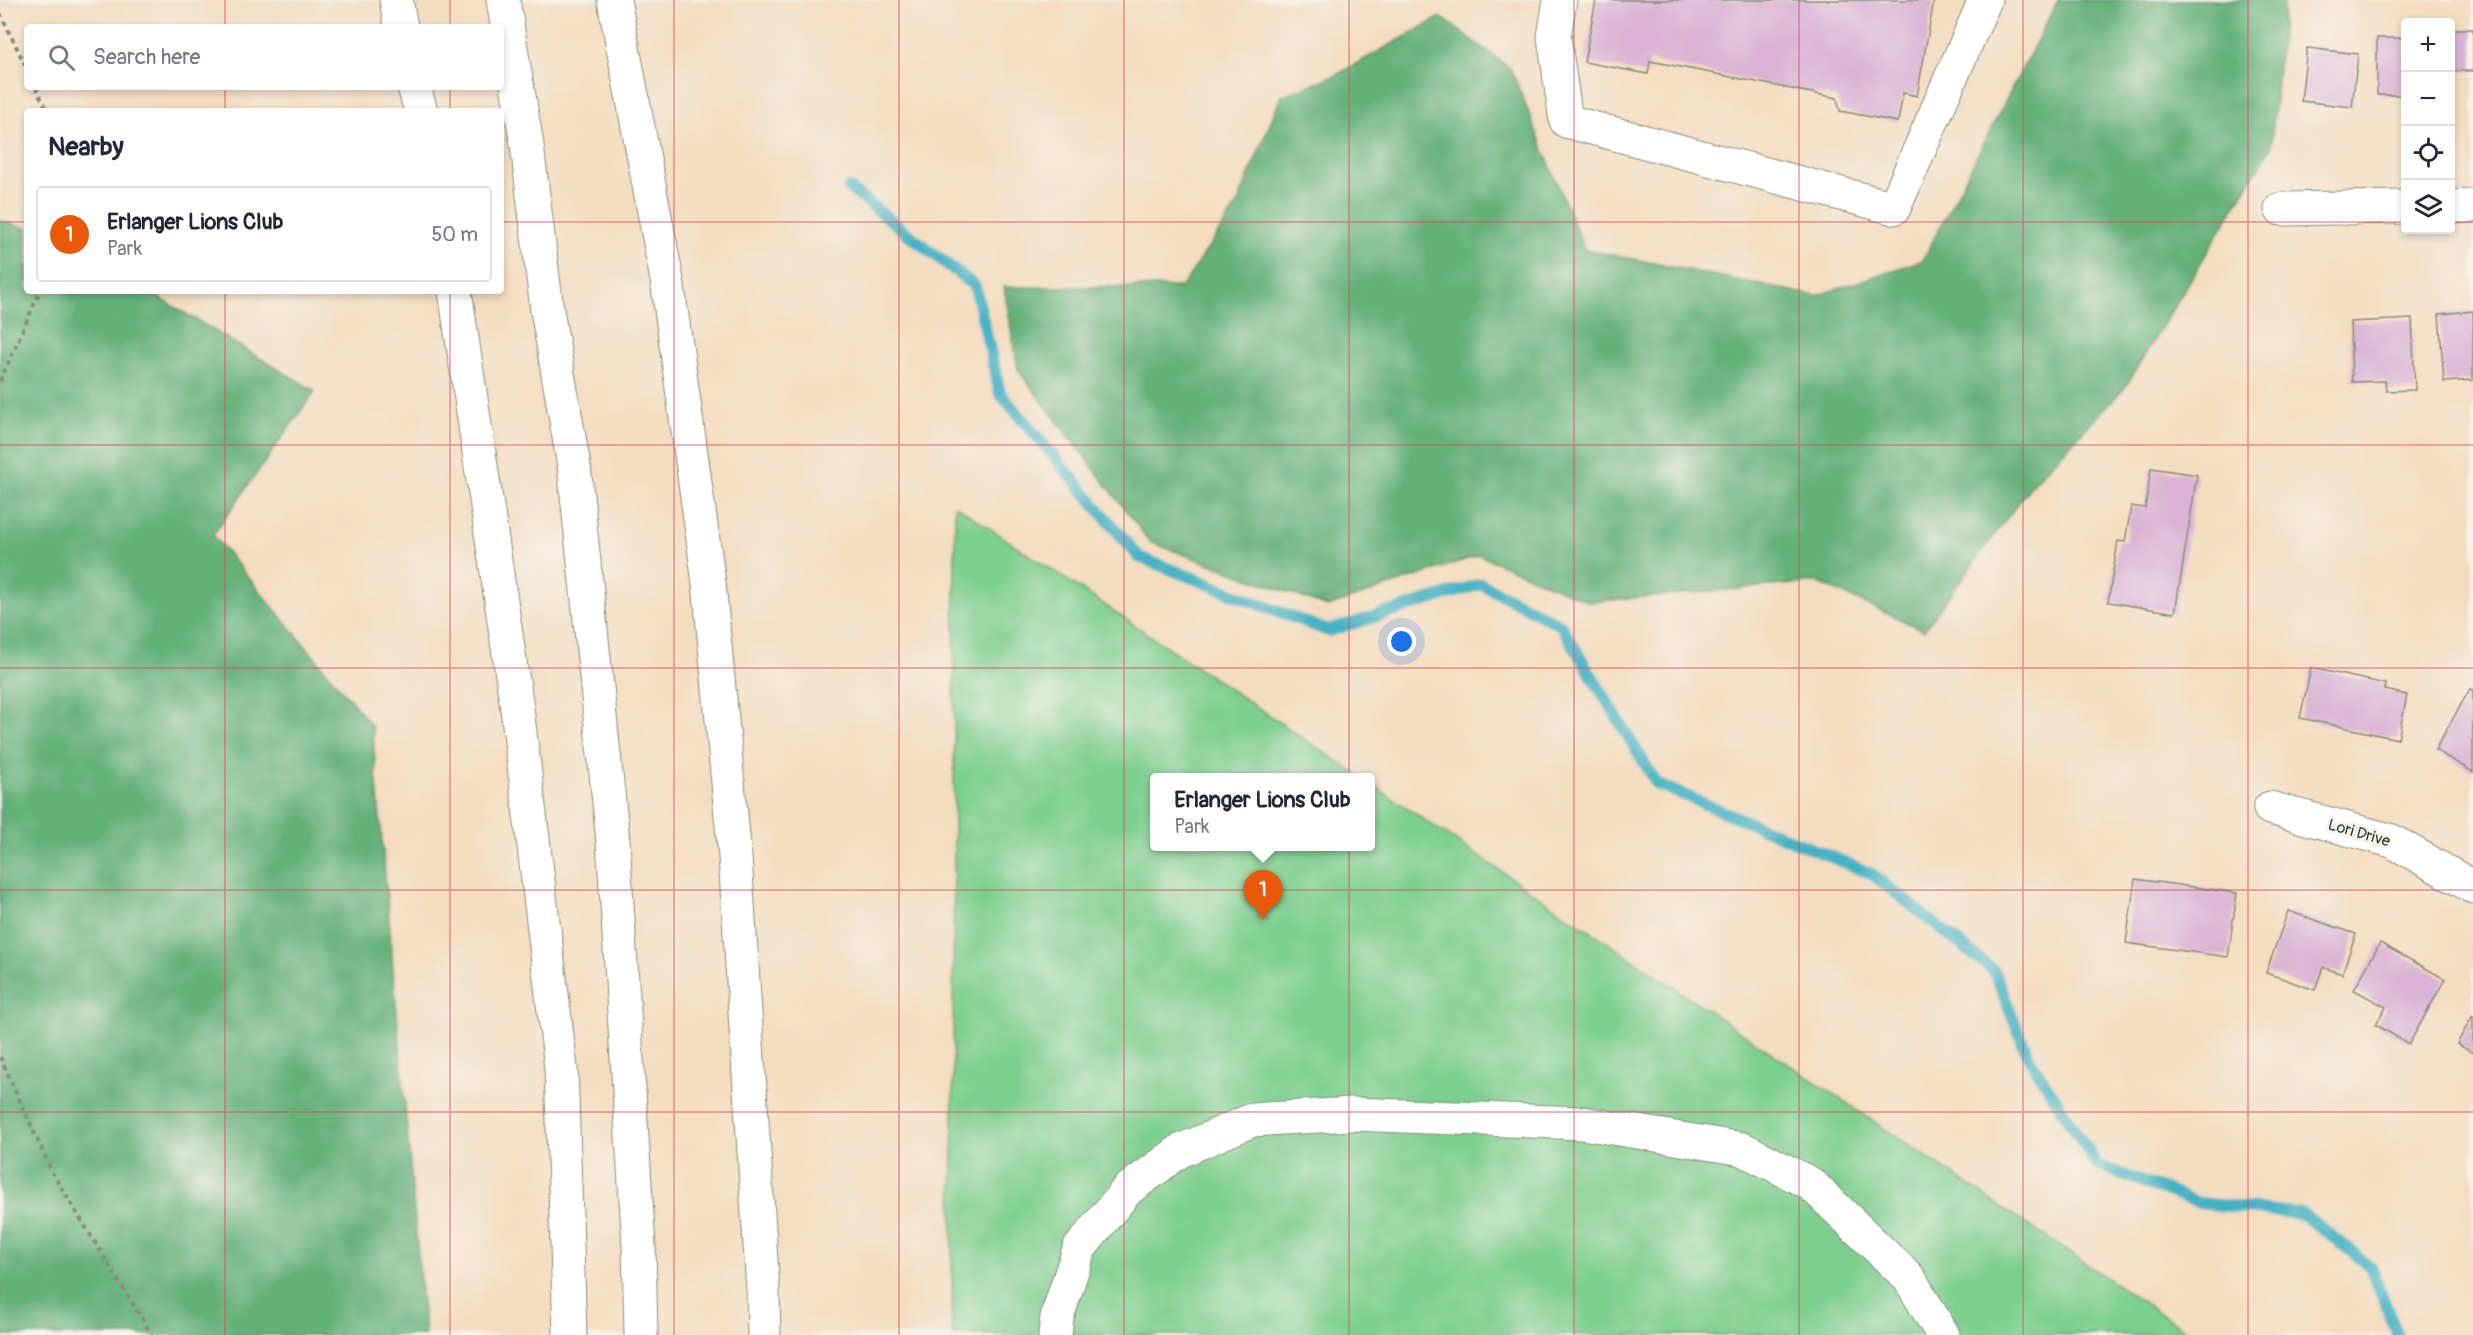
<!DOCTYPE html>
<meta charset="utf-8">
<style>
body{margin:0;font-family:Pangolin,sans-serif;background:#f2f2f3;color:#1f2937}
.controls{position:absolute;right:18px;top:18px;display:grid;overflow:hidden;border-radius:6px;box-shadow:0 3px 9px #0003}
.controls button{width:54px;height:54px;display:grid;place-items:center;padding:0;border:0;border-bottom:2px solid #e0e1e3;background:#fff;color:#1f2937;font:30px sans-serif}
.you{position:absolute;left:1402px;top:642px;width:21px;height:21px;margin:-15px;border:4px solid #fff;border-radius:50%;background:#1a73e8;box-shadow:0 0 0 9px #1a73e833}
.badge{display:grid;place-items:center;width:39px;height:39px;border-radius:50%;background:#ea580c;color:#fff;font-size:20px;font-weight:700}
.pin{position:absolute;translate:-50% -50px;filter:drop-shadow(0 2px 3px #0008)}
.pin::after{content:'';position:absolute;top:32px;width:21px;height:18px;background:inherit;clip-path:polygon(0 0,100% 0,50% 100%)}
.popup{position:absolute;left:1150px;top:773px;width:225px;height:78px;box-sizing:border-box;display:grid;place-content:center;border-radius:6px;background:#fff;filter:drop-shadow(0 2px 4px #0005);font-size:20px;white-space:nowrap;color:#747a83}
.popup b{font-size:22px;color:#1f2937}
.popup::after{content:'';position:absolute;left:50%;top:100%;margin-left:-12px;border:12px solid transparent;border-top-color:#fff}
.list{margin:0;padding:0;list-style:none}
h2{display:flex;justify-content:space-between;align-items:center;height:78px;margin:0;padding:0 24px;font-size:26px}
h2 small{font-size:20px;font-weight:400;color:#747a83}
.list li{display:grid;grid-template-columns:39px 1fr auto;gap:18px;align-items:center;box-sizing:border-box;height:96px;margin:0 12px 12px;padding:0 12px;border:2px solid #e0e1e3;border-radius:6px}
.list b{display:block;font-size:22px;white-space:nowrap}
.list p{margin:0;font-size:20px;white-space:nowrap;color:#747a83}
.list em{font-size:20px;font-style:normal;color:#747a83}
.icon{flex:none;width:33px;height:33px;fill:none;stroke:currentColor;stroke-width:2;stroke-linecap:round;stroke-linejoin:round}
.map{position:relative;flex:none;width:2473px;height:1335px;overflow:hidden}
.search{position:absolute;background:#fff;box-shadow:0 3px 9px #0003;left:24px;top:24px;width:480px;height:66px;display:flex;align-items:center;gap:15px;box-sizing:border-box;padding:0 21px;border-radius:6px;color:#747a83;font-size:22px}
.panel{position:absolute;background:#fff;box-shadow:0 3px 9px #0003;left:24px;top:108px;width:480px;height:186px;border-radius:6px}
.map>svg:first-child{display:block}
</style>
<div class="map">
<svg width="2473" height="1335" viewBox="0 0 2473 1335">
<rect width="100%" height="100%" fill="#f7f3e8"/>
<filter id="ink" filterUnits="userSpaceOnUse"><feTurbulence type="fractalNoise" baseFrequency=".0167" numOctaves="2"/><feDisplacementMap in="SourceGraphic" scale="12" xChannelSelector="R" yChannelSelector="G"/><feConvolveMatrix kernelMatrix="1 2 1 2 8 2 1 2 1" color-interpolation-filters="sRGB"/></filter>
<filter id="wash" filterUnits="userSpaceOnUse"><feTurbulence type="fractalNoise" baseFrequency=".008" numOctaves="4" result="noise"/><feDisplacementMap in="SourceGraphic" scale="24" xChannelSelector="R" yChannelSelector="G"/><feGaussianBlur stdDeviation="1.35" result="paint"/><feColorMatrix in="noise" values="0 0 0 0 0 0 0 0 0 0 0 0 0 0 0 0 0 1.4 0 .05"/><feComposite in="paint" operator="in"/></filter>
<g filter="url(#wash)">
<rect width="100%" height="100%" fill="#f4dcc0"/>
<path fill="#7cce8f" stroke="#4e8662" stroke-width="1.5" d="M955,505L1361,777L1155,778V846H1371V784L2192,1335H952Z"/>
<path fill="#65b17a" stroke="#427757" stroke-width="1.5" d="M2058,0H2284L2271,147L2126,386L2030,487L1924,630L1817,582L1589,602L1479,555L1328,607L1150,542L1018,370L1004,287H1182L1237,205L1281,96L1336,75L1441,17L1511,69L1584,249L1816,296L1923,260Z
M0,221L27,228V291H148L315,391L213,535L372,726L425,1335H0Z"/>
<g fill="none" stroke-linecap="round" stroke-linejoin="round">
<path stroke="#47b2c5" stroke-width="12" d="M849,188L975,286L1000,393L1139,557L1328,631L1481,584L1561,625L1657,784L1872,874L1994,971L2029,1058L2097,1165L2199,1203L2303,1214L2370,1266L2398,1335"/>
</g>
<g id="blocks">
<path fill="#dab4d6" d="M1596,0H1934L1917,96L1903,93L1898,122L1840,111L1837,98L1650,61L1648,74L1584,62Z
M2450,29H2473V71H2450Z
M2377,38H2406V95H2377Z
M2307,48L2358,54L2352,107L2301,101Z
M2473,311V380L2444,382L2439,314Z
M2412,319L2415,390L2386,391L2385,381L2352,382L2350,322Z
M2151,468L2197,475L2175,613L2108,602L2118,541L2125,542L2131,506L2145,508Z
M2311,668L2386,684L2385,690L2407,695L2398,739L2300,718Z
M2470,689L2473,690V772L2435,750Z
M2135,879L2237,893L2228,957L2126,943Z
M2288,911L2356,934L2342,974L2323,967L2315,990L2266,973Z
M2380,943L2445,979L2409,1044L2376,1025L2386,1007L2354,990Z
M2473,1015V1053L2457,1044Z"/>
</g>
</g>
<g filter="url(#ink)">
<use href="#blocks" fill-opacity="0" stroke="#8a8c7a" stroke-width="1.5"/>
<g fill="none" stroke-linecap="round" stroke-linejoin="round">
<g stroke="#8a8c7a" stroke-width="35">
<path id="minor" d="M1560,0L1554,37L1566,121L1894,208L1985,0
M2450,207L2473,206
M2281,209L2406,207
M2270,808L2392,841L2473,887
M1055,1335L1057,1317L1079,1249L1127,1190L1180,1151L1252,1120L1352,1114L1582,1123L1743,1149L1811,1184L1909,1278L1943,1335"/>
</g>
<g stroke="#8a8c7a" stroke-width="35">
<path id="highway" d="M396,0L401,27
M503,0L527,145L547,310L574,466L613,841L639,1246L641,1335
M614,0L667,280L709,583L735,857L763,1291L764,1335
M414,87L421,111
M455,291L517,708L561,1068L570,1335"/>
</g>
<path stroke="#8a8c7a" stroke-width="4" stroke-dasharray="4.5 4.5" stroke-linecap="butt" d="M0,13L27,69
M36,87L47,111
M0,381L40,291
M0,1057L53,1174L152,1335"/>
<use href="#minor" stroke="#fff" stroke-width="33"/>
<use href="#highway" stroke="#fff" stroke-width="33"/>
</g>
</g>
<path fill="none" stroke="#d1495b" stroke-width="1.5" stroke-opacity="0.55" d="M225,0V27M450,0V27M674,0V1335M899,0V1335M1124,0V1335M1349,0V1335M1574,0V1335M1799,0V1335M2023,0V1335M2248,0V1335M225,87V111M450,87V111M0,222H27M501,222H2406M2450,222H2473M225,291V1335M450,291V1335M0,445H2473M0,668H2473M0,890H2473M0,1112H2473"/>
<g text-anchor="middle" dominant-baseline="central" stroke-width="6" stroke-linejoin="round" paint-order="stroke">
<g font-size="16" fill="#1f3d34" stroke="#f7f3e8">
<text transform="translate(2359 833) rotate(16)">Lori Drive</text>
</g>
</g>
</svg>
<div class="controls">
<button>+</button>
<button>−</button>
<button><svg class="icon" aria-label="locate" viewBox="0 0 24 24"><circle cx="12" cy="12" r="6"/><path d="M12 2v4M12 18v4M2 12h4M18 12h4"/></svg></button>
<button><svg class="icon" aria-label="layers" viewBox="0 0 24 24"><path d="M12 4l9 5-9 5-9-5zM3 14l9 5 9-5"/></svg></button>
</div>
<div class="you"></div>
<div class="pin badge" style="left:1263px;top:920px">1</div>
<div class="popup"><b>Erlanger Lions Club</b>Park</div>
<div class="search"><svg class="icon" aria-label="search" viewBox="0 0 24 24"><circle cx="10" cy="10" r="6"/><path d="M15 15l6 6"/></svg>Search here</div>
<section class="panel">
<h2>Nearby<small></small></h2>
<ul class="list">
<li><span class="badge">1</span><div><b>Erlanger Lions Club</b><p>Park</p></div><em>50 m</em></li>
</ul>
</section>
</div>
